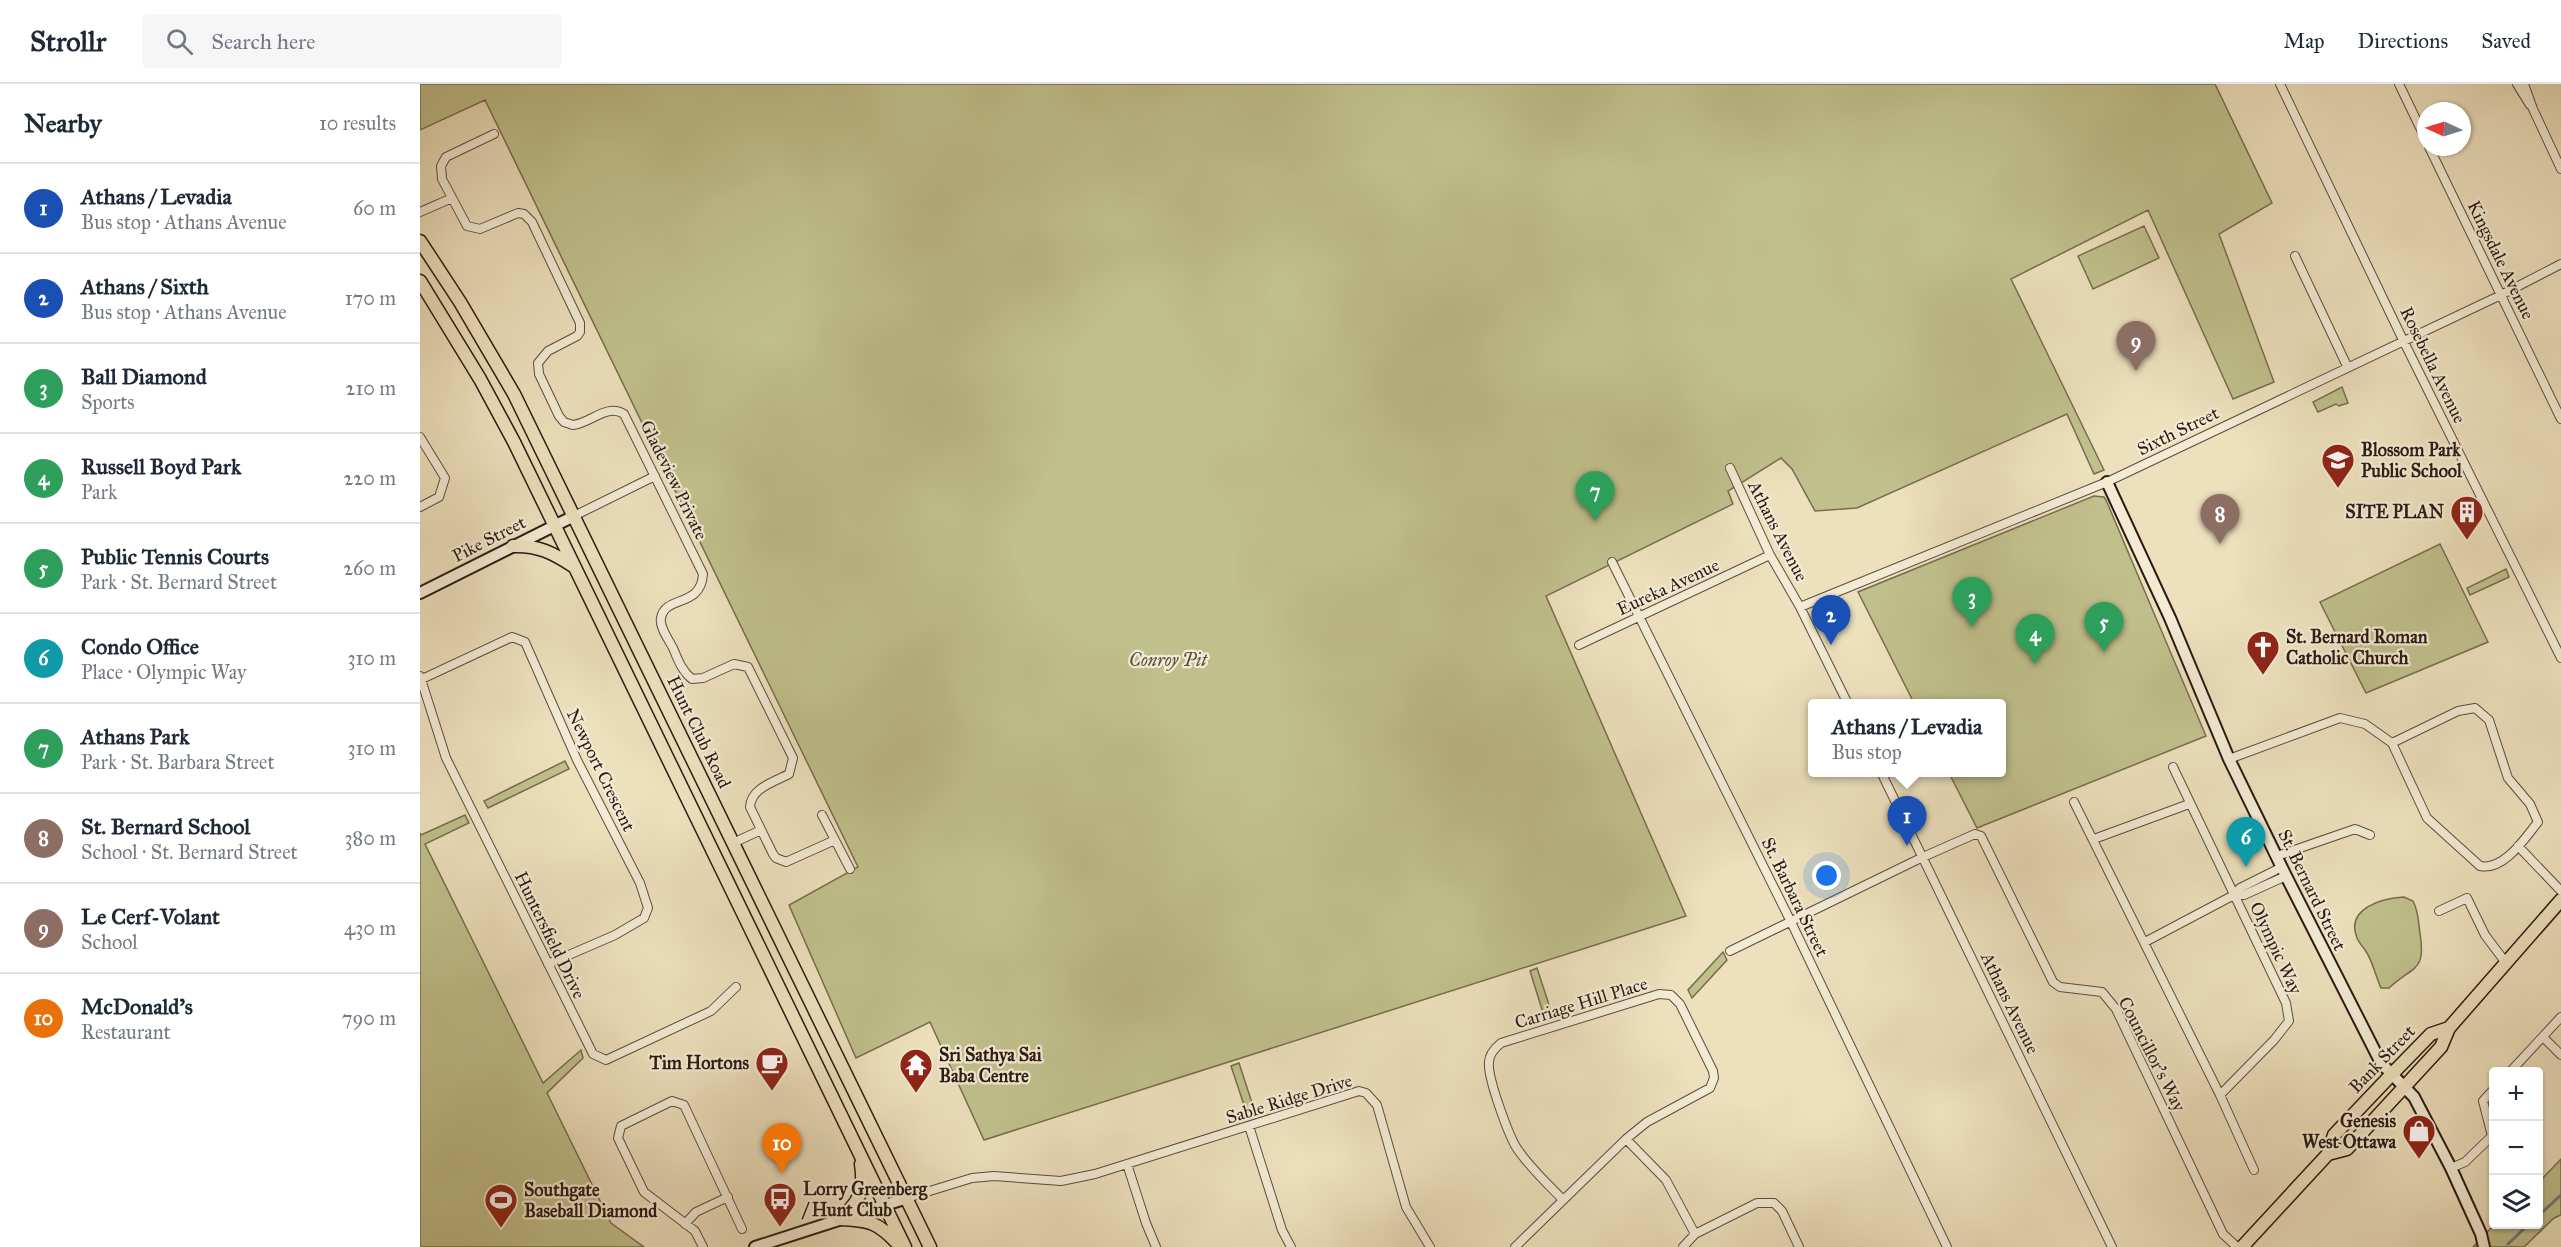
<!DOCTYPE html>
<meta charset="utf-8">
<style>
body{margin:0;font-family:"IM FELL Great Primer",serif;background:#f6f6f7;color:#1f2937}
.controls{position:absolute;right:18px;bottom:18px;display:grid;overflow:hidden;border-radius:6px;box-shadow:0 2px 4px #0004}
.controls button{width:54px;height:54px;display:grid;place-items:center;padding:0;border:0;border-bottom:2px solid #e0e1e3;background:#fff;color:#1f2937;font:30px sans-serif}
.compass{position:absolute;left:1997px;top:18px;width:54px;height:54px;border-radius:50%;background:#fff;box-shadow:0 2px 4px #0004;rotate:274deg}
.you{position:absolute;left:1407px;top:792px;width:21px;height:21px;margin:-15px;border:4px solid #fff;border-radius:50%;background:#1a73e8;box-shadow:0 0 0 9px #1a73e833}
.badge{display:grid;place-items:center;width:39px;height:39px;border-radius:50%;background:#8f2418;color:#fff;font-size:20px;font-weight:700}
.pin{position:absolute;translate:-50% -50px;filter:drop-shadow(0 2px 3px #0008)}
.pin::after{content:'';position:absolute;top:32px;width:21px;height:18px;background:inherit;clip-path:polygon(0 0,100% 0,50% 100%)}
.popup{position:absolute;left:1388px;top:615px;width:198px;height:78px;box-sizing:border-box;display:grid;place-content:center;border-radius:6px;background:#fff;filter:drop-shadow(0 2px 4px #0005);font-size:20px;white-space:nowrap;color:#747a83}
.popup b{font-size:22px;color:#1f2937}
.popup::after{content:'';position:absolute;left:50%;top:100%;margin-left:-12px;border:12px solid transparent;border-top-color:#fff}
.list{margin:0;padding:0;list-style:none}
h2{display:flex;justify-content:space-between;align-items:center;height:78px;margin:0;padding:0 24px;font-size:26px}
h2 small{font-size:20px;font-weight:400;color:#747a83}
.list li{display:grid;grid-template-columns:39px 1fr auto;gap:18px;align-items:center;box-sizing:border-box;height:90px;padding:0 24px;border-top:2px solid #e0e1e3}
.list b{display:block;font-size:22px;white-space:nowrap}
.list p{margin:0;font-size:20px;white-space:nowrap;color:#747a83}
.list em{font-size:20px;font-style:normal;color:#747a83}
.icon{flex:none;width:33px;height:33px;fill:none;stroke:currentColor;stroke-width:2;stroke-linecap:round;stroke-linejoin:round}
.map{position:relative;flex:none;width:2141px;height:1163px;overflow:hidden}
header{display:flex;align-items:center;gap:36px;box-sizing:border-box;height:84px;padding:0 30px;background:#fff;border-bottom:2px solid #e0e1e3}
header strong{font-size:28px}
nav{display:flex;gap:33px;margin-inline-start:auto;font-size:21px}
.search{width:420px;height:54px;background:#f6f6f7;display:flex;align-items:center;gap:15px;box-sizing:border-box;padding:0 21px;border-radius:6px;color:#747a83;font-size:22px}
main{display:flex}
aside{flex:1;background:#fff}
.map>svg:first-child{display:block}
</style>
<header>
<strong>Strollr</strong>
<div class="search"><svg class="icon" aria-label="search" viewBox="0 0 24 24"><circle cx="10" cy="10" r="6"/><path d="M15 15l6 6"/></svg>Search here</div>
<nav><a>Map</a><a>Directions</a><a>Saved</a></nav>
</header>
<main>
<aside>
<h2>Nearby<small>10 results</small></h2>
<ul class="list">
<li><span class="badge" style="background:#1a4fb4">1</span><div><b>Athans / Levadia</b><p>Bus stop · Athans Avenue</p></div><em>60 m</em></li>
<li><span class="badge" style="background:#1a4fb4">2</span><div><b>Athans / Sixth</b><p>Bus stop · Athans Avenue</p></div><em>170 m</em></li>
<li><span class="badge" style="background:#2e9e5b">3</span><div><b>Ball Diamond</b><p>Sports</p></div><em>210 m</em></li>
<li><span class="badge" style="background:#2e9e5b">4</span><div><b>Russell Boyd Park</b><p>Park</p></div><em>220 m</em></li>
<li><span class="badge" style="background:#2e9e5b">5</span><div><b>Public Tennis Courts</b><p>Park · St. Bernard Street</p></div><em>260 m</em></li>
<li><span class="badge" style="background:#0f9aa8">6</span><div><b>Condo Office</b><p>Place · Olympic Way</p></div><em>310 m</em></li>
<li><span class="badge" style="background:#2e9e5b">7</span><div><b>Athans Park</b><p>Park · St. Barbara Street</p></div><em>310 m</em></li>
<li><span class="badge" style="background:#8d6e63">8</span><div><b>St. Bernard School</b><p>School · St. Bernard Street</p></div><em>380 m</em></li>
<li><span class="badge" style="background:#8d6e63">9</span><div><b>Le Cerf-Volant</b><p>School</p></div><em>430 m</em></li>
<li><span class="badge" style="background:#e8710a">10</span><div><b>McDonald's</b><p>Restaurant</p></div><em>790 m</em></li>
</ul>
</aside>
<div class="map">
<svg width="2141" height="1163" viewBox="0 0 2141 1163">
<rect width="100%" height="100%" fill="#ede0bd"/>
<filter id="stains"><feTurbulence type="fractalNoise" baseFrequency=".00333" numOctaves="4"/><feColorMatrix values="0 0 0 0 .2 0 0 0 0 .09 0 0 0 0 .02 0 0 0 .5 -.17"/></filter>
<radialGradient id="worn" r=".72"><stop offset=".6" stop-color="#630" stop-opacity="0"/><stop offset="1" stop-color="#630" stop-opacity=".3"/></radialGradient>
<path fill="#c0c08c" stroke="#766d50" stroke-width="1.5" d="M0,0H1795L1852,119L1799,150L1854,298L1813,315L1728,126L1591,195L1684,386L1674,390L1647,330L1437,424L1395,427L1372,385L1361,374L1308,407L1313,420L1126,512L1266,832L564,1056L510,938L436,974L369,821L438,783L65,16L0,46Z
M1724,142L1739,174L1673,205L1658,172Z
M1922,303L1928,319L1919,322L1916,320L1898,328L1893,318Z
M1674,412L1684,413L1686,416L1786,652L1557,744L1529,689L1582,688V620L1494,619L1438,508Z
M2020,460L2068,558L1946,609L1900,518Z
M2086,485L2089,493L2050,511L2047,504Z
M145,677L149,685L68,724L64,717Z
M45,731L49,739L5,760L123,999L161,966L163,974L127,1009L191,1139L224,1163H0V749L1,751Z
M1984,813L1993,817C1999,829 1998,836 2000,849C2006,888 1994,881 1969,904H1961C1956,893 1953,879 1947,869C1944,864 1939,859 1937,854C1925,824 1963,814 1984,813Z
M1303,868L1307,876L1272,914L1268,906Z
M1117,884L1132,930L1124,932L1110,887Z
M819,979L834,1025L826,1027L811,982Z
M2141,1075V1131L2134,1134L2104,1163H2053L2074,1141L2118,1140L2119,1098Z"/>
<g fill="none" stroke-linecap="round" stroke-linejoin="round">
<path stroke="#6d7c74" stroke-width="3" d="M2118,1132L2141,1111
M2088,1160L2109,1140"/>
<g stroke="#5c4c3e" stroke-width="10">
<path id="street" d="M1860,0L1983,256L2141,574
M1979,0L2006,56
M2097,0L2110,21
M2104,0L2113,25L2141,85
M74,50L26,73L21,82L22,95L47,142L60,145L98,129L104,130L112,138L160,239V248L157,252L128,267L118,279L119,290L139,332L144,338L153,341C171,339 187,319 204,330L283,490C281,524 245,511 241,534C239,543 249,556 253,564C258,576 262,587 272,595L283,594L314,580L328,583L373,674L369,690C354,698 331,704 330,723L353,770L356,774L366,778L415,756
M2009,63L2141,335
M0,128L32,114
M1875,172L1927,282
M0,353L25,394L19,413L0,423
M1310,384L1350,471L1380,523L1428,620
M154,432L235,392
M1192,478L1371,838L1527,1163
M1380,523L1687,398L2081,211L2141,180
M1159,561L1350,471
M0,592L26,674L173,970L186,976L291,927L316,903
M2,595L92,553L105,558L157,676L220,799L228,824L224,834L195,851L128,880
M1809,675L1920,634L1945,640L1972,659L2007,734L2060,782C2084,787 2105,754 2118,738L2110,720L2088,694L2069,636L2055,624L2038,627L1972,659
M1753,683L1866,919L1869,937L1854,956L1800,1011
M1461,688L1692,1163
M1654,718L1800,1011L1834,1086
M402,731L430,785
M1674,755L1769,720
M313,759L341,746
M2098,762L2141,807
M1857,772L1935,745L1950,751
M1862,783L1820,804L1814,811H1824L1866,792
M2019,827L2047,814L2065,851L2086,879
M1725,858L1814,811
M1310,867L1503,773L1555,750L1561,752L1633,898L1640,903L1682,908L1696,925L1803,1150L1817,1163
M2123,953L2141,971
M2090,988L2141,933
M829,1042L862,1146L871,1163
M1206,1055L1246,1096L1275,1150
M707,1080L726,1139L736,1163
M2031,1084L2045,1078L2072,1052L2063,1017L2074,1005
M487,1114L552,1094L574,1092L641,1097L675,1090L939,1007L946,1009L957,1021L986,1123L1010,1163
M265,1140L276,1128L308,1113
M283,1163L275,1147L224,1108L198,1054L201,1042L252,1017L264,1021L322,1145
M1095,1163L1206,1055L1227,1038L1290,1004L1294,994L1293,987L1260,920L1251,911L1239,910L1081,959C1075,964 1069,970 1069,978C1067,993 1088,1049 1096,1063C1109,1083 1127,1099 1143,1116
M1263,1163L1275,1150L1337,1119H1354L1362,1127L1379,1163"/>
</g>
<g stroke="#2b1a13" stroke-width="14">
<path id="secondary" d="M1687,398L1750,534L1809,675L1866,792L1961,979L1994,1013L2031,1084L2061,1150L2064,1163
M0,509L154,432
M335,1163L487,1114"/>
</g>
<g stroke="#2b1a13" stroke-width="15">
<path id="primary" d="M0,157L40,218L94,310L510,1163
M0,197L60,295L94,358L485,1163
M93,462C118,461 133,469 153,482
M1908,1070L1927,1065L2021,963L2029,944L2141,816
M419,1135C439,1120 445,1106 441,1080
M419,1135C450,1136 458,1138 480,1162
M1822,1163L1908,1070L1914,1051L1972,990L2011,950L2029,944"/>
</g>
<use href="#street" stroke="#f3ebd4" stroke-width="8"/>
<use href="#secondary" stroke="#f3ebd4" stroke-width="10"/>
<use href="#primary" stroke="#ede0bd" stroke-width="12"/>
</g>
<defs>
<g id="school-pin" transform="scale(1.725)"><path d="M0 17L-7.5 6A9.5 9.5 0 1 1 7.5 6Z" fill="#8f2418" stroke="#f3ebd4"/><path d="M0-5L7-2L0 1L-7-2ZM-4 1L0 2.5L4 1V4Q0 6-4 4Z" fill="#fff"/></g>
<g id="building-pin" transform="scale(1.725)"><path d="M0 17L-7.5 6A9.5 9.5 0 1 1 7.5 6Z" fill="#8f2418" stroke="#f3ebd4"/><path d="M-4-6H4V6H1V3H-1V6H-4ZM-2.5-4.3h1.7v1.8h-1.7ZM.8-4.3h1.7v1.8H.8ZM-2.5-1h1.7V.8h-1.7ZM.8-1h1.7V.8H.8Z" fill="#fff"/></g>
<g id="church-pin" transform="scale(1.725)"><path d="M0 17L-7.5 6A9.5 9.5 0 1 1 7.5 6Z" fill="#8f2418" stroke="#f3ebd4"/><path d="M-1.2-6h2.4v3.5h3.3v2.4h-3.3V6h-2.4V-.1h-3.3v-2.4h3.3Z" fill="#fff"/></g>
<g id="cafe-pin" transform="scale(1.725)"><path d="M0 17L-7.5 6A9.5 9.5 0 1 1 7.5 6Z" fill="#8f2418" stroke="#f3ebd4"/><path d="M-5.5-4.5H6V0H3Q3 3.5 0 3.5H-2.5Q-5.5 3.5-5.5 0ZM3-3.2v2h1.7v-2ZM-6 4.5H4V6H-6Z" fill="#fff"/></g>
<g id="temple-pin" transform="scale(1.725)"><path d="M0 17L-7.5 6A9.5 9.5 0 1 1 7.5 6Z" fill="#8f2418" stroke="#f3ebd4"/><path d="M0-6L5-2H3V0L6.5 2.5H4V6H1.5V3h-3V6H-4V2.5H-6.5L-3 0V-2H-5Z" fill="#fff"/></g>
<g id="shop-pin" transform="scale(1.725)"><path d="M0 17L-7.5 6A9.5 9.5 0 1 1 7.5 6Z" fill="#8f2418" stroke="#f3ebd4"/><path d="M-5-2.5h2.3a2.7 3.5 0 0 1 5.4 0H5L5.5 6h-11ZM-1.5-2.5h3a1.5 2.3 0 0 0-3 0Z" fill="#fff"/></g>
<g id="bus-pin" transform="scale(1.725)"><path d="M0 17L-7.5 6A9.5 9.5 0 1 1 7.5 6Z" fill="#8f2418" stroke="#f3ebd4"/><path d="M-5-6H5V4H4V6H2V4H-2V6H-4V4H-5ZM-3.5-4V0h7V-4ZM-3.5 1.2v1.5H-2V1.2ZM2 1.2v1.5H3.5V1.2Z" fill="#fff"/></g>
<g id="stadium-pin" transform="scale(1.725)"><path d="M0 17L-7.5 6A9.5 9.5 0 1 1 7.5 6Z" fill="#8f2418" stroke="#f3ebd4"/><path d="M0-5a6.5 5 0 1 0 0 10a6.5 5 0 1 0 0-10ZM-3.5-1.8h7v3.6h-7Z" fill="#fff"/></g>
</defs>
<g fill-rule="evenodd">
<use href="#school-pin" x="1918" y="376"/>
<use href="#building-pin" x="2047" y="428"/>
<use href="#church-pin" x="1843" y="563"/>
<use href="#cafe-pin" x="352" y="979"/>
<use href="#temple-pin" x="496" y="981"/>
<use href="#shop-pin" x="1999" y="1047"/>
<use href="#bus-pin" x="360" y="1115"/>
<use href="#stadium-pin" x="81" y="1116"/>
</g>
<g text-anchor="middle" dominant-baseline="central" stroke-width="4.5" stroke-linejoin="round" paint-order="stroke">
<g font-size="18" fill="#2b1a13" stroke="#f3ebd4">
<text transform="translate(2081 176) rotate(64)">Kingsdale Avenue</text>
<text transform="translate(2013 281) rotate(64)">Rosebella Avenue</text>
<text transform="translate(1758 347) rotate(-26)">Sixth Street</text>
<text transform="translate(254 396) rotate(64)">Gladeview Private</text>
<text transform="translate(1358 447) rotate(63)">Athans Avenue</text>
<text transform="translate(69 455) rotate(-27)">Pike Street</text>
<text transform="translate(1248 503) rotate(-25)">Eureka Avenue</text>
<text transform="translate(279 648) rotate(64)">Hunt Club Road</text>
<text transform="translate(181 686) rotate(64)">Newport Crescent</text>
<text transform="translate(1892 806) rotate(64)">St. Bernard Street</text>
<text transform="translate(1375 813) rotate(64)">St. Barbara Street</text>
<text transform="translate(130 851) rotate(64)">Huntersfield Drive</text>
<text transform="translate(1856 864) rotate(65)">Olympic Way</text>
<text transform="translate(1161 919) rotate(-17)">Carriage Hill Place</text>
<text transform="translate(1590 919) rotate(64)">Athans Avenue</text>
<text transform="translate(1732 970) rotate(63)">Councillor's Way</text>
<text transform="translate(1962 975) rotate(-46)">Bank Street</text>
<text transform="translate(869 1015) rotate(-17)">Sable Ridge Drive</text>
</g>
<g font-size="18" font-weight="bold" fill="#2b1a13" stroke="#f3ebd4" text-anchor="start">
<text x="1941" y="366">Blossom Park<tspan x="1941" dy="21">Public School</tspan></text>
<text x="2024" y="428" text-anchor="end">SITE PLAN</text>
<text x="1866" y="553">St. Bernard Roman<tspan x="1866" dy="21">Catholic Church</tspan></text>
<text x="519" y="971">Sri Sathya Sai<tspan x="519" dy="21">Baba Centre</tspan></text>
<text x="329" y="979" text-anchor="end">Tim Hortons</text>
<text x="1976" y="1037" text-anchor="end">Genesis<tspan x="1976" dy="21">West Ottawa</tspan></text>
<text x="383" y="1105">Lorry Greenberg<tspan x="383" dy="21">/ Hunt Club</tspan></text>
<text x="104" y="1106">Southgate<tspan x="104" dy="21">Baseball Diamond</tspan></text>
</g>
<g font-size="18" font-style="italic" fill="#584c37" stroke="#f3ebd4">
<text x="748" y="576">Conroy Pit</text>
</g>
</g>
<rect width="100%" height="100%" filter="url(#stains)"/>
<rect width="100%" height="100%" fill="url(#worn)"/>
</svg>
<div class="controls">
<button>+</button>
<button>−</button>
<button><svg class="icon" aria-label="layers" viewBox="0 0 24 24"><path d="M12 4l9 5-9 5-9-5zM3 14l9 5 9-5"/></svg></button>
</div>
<svg class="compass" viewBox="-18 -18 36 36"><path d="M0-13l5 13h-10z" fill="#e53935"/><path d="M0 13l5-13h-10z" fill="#747a83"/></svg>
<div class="you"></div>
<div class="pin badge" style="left:1487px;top:762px;background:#1a4fb4">1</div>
<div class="popup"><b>Athans / Levadia</b>Bus stop</div>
<div class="pin badge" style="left:1411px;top:561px;background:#1a4fb4">2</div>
<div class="pin badge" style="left:1552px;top:543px;background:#2e9e5b">3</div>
<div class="pin badge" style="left:1615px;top:580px;background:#2e9e5b">4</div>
<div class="pin badge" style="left:1684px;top:568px;background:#2e9e5b">5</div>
<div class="pin badge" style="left:1826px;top:783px;background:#0f9aa8">6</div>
<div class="pin badge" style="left:1175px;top:437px;background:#2e9e5b">7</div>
<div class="pin badge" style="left:1800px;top:460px;background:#8d6e63">8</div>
<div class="pin badge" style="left:1716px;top:287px;background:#8d6e63">9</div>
<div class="pin badge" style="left:362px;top:1089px;background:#e8710a">10</div>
</div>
</main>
